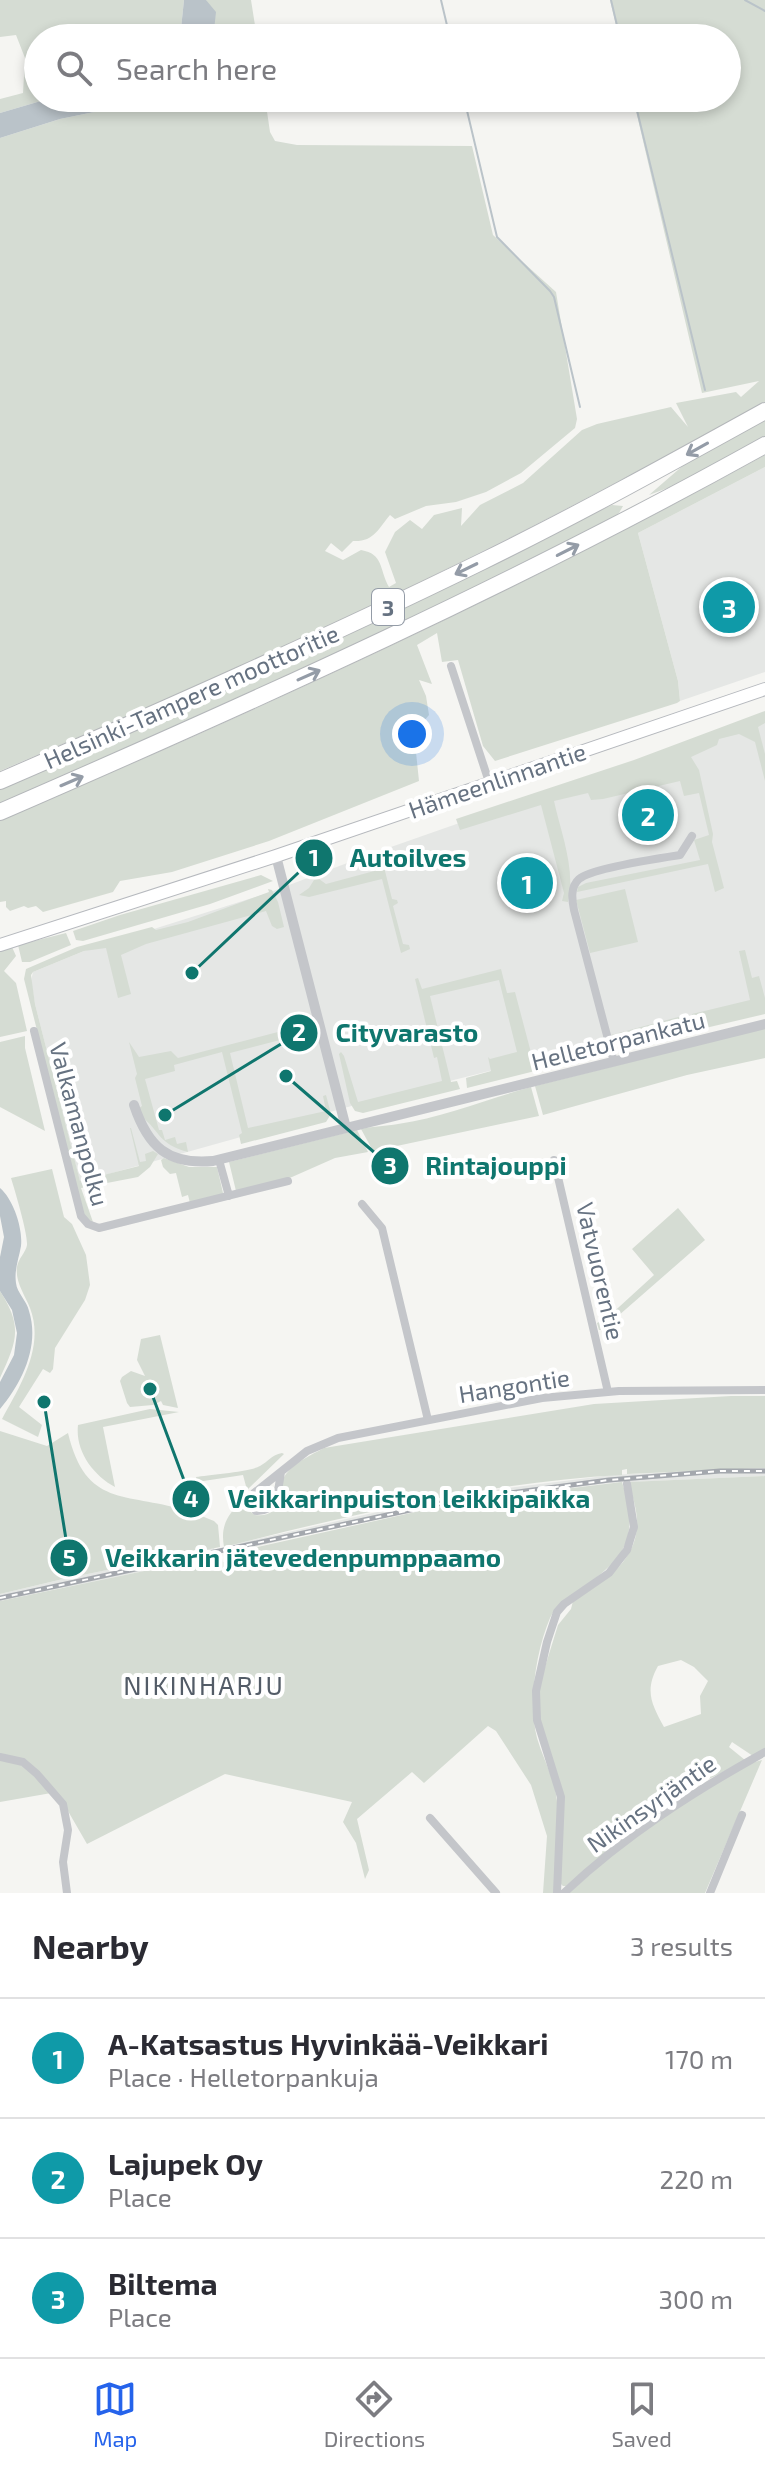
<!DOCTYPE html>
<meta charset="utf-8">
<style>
body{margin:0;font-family:"Exo 2",sans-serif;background:#f7f7f7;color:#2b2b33}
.you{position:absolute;left:412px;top:734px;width:28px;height:28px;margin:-20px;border:6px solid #fff;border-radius:50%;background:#1a73e8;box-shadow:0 0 0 12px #1a73e833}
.badge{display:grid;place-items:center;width:52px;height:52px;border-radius:50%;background:#2563eb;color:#fff;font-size:26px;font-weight:700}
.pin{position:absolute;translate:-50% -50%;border:4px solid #fff;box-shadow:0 2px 8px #0006}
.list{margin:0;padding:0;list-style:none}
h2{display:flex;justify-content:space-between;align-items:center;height:104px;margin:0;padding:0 32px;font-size:34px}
h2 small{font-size:26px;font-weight:400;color:#7c7c81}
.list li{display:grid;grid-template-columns:52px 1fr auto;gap:24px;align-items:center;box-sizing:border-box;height:120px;padding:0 32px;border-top:2px solid #e1e1e2}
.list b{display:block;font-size:30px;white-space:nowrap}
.list p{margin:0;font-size:26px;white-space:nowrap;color:#7c7c81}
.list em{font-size:26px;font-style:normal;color:#7c7c81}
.icon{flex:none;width:44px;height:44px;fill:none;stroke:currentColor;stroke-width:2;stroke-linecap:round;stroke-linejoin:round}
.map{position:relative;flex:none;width:765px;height:1893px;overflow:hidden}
.search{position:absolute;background:#fff;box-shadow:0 4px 12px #0003;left:24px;right:24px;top:24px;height:88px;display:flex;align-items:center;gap:20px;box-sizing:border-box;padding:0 28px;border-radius:44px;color:#7c7c81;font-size:30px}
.sheet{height:464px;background:#fff}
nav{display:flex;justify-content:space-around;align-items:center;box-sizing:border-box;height:112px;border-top:2px solid #e1e1e2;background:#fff;font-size:22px;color:#7c7c81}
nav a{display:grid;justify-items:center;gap:4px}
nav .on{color:#2563eb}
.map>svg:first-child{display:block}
</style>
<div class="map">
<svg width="765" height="1893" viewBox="0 0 765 1893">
<rect width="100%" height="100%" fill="#f5f5f2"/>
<path fill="#e5e7e5" d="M765,467V672L680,701L678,681L638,533Z
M765,716V1001L355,1105L80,1182L35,1004L31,981L33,972L84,951L268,893L371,854Z
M765,1468V1476L610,1483L465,1501L375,1519L232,1552L231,1545L395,1508L507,1488L612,1475Z
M214,1548L216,1556L0,1601V1594L63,1579Z"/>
<path fill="#d5dcd3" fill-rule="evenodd" d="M0,0H184L180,38H38V98H51L0,113V99L23,93L25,58L16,35L0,37Z
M206,0H251L257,38H207L214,30Z
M610,0H765V402C623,481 480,555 333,624C224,676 111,723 0,771V138L60,119L99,111L127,98H265L270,132L275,141L297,145L472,146L493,235L556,292L577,419L575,428L521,473L486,492L456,502L426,506L395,519L390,515C378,529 374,542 353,541L342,552L331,543L325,551L343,560L361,550C384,554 379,569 389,587L396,583L385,552L395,532L410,520L422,529L434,515L462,508L461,526L480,505L523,483L582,430L597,424L671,407L688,427L676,403L736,392L741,397L759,381L702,393L633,98H727V38H619Z
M765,420V438L697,477L649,495L686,463Z
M765,455V467L638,533L678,681L680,701L677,703L495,761L483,746L458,660L442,662L437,633L417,645L432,684L419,680L426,696L429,715L414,733L419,781L269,841L172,872L120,881L113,892L43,912L36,906L28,908L24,906L10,911L6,907V901L0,902V820C261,710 517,591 765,455Z
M612,505L623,506L619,513L602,526L317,666L0,805V787Z
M765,711V723L758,727L765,754V781L755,742L739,734L719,739L717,745L691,757L699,770L713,834L712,842L724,888L715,892L708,864L577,892L578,887L586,883L700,860L694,840L709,835L699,793L684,796L680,781L603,799L591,800L588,793L554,801C561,833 576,870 568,902L562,901L564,893L541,805L460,830L456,819L634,760Z
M378,854L381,855L392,899L397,900L398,903L393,906L403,944L409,945L410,949L401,953L382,879L309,897L299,895L309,888L314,880L319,879L326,884L378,870Z
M261,875L273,881L210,904L83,941L76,940L73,931L120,915Z
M268,889L272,890L278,902L284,927L277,929L272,926L266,911L146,944L121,955L131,994L118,998L106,948L84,951L33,972L31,975L35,1004L80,1181L139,1166L130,1128H131L140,1162L146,1161L145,1154L153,1151L158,1154L150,1167L138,1177L81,1188L93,1222L85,1219L24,979L26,969L77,947L152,927L156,930L188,922L269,892Z
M625,889L638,942L590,953L576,900Z
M66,933L71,945L30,962H22L18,945Z
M12,947L16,956L4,971L16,983L27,1031L0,1037V951Z
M745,950L752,978L759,976L765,998V1014L697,1030L692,1014L750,1000L739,951Z
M501,969L507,993L515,992L534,1064L587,1053V1058L467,1088L466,1078L491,1071L488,1057L490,1059L517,1052L499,980L430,996L451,1082L457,1081L460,1089L363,1113L355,1111L350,1103L339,1054L341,1052L344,1056L358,1102L442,1081L437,1057L434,1058L415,979L418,978L422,989Z
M682,1016L687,1033L616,1051L611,1035Z
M297,1027H309L314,1044L310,1043L307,1033L230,1053L248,1128L326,1111L323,1096L326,1095L331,1114L326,1122L241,1144L239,1135L242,1133L222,1052L174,1065L175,1071L145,1079L159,1130H162L165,1140L175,1137L177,1144L186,1142L188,1152C158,1144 161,1132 142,1117L139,1108L142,1106L135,1078L137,1074L129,1042L139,1057L171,1051L178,1058Z
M765,1028V1058L687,1075L543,1115L535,1086Z
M25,1036V1048L45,1131L0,1107V1042Z
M531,1087L539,1116L373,1151L361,1129C374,1126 386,1126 398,1124C444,1117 487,1099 531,1087Z
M357,1130L368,1152L335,1158L292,1177L238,1193L236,1191L229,1162Z
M164,1158L189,1167H217L223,1193L220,1196L190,1203L188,1195L182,1197L176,1173L170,1174L163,1167L161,1160Z
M52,1169L64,1217L72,1224L86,1255L90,1285L85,1300L55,1348L53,1369L50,1373L43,1369L19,1407L42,1425L38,1437L2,1419C20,1386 45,1347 30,1308C25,1295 15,1282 17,1267C18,1259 26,1252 27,1245C28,1234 15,1191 11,1178Z
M678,1208L705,1240L602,1330H599L597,1323L607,1318L654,1275L632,1249Z
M0,1291C23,1327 17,1341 0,1378Z
M160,1335L178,1408L163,1405L161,1401L153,1405L130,1407L127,1403L120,1381L122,1377L131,1371L145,1376L137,1360L141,1339Z
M731,1396H765V1468L627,1474V1469L622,1470V1475C488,1482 354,1514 224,1547C220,1525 228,1515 242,1500L246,1501L248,1510L255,1515C287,1518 276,1487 286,1474C295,1462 311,1455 324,1448L594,1404Z
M150,1409L179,1412L103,1427L115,1487C93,1475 75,1451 78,1425Z
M0,1431L47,1446L68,1433C86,1508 125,1492 184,1510C194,1512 204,1517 214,1521L218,1525L220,1547L63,1579L0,1594Z
M282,1453L284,1454L247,1490L243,1475L197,1482L196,1477C208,1475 250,1472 260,1466C269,1461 271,1455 282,1453Z
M765,1476V1748L753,1756L732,1742L729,1747L745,1760C733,1766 722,1773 711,1778C688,1788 668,1798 652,1817L566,1886H563L560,1883L564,1800L540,1718L538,1696L540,1683L558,1625L571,1609L573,1601C601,1583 635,1564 637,1526C638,1511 632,1496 629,1482ZM681,1660L694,1667L708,1681L700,1696L701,1714L664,1727C652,1705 644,1691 658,1666Z
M622,1482C641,1542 623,1559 576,1593C566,1599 555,1607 550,1618C536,1651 528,1702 537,1738C543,1759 555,1779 557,1801C560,1829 555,1865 554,1893H543L547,1836L531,1785L496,1731L488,1726L424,1783L412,1772L357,1819L369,1870L365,1879L356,1843L343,1822L352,1802L225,1774L87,1844L57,1792L0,1802V1601L221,1555L223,1562L227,1561L226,1554L465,1501Z
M762,1760L705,1893H569L620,1848L659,1819L748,1764Z"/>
<path fill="#bac3c9" d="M184,0H206L216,12L214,30L207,38H180Z
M51,98H127L99,111L60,119L0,138V113Z
M0,1188C13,1199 23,1228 21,1246C19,1258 14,1270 16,1283C17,1293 27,1301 29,1311C40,1346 22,1383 0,1409V1382L14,1355L17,1333L12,1310L0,1291V1257L4,1237L0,1216Z"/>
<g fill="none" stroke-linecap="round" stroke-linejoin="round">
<path stroke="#bac3c9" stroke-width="2" d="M441,0L450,38
M611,0L620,38
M745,0L765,11
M464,98L497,237L550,291L554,297L580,407
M634,98L705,390"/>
<g stroke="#b6b9be" stroke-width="14">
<path id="secondary" d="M0,945L276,856L765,689"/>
</g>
<g stroke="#b4b7ba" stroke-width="18">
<path id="motorway" d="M0,781C161,711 322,640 481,562C577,515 671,463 765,411
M0,812C260,699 517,583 765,445"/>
</g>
<path stroke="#c4c6ca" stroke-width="8" d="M451,666L489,782
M34,1031L81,1216L88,1224L99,1228L288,1181
M614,1062L574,910C572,900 570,887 579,879C592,868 660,858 680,855L692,836
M219,1160L229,1196
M554,1160L608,1392
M362,1204L382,1228L428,1420
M281,1472C278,1490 278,1512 256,1511L250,1503L254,1493L307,1451L338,1438L542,1398L619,1391L765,1390
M0,1757L23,1762L37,1774L63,1804L68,1830L63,1862L67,1893
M430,1818L496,1893
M557,1893L561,1797L537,1720L536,1691L547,1642L557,1612L564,1604L609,1573L627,1550L634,1527L627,1484
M564,1893C624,1836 693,1792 765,1752
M710,1893L742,1815"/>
<path stroke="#c4c6ca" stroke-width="10" d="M276,856L346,1128
M134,1105C148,1147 168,1165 213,1161L765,1024"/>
<use href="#secondary" stroke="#fff" stroke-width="12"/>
<use href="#motorway" stroke="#fff" stroke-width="16"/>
<g stroke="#a4a8ae" stroke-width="5">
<path id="rail" d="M0,1598L457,1500L609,1480L720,1471H765"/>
</g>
<use href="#rail" stroke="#fff" stroke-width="2" stroke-dasharray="6" stroke-linecap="butt"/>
</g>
<defs><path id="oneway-shaft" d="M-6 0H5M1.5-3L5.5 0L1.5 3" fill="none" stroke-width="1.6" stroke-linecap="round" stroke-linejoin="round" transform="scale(2)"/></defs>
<g stroke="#949ca7">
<use href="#oneway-shaft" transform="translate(697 449) rotate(151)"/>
<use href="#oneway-shaft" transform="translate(568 550) rotate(-27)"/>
<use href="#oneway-shaft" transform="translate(466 569) rotate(154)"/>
<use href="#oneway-shaft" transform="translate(309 675) rotate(-24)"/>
<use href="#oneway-shaft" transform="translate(72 781) rotate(-23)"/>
</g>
<g text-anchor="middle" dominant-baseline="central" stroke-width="8" stroke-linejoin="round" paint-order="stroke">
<rect fill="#fff" stroke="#949ca7" stroke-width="2" x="372" y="589" width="32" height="36" rx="6"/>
<g font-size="22" font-weight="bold" fill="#667281">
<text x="388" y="607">3</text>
</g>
<g font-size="24" fill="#667281" stroke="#fff">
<text transform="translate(191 696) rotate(-24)">Helsinki-Tampere moottoritie</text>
<text transform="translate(497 780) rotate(-19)">Hämeenlinnantie</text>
<text transform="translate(618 1040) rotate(-14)">Helletorpankatu</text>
<text transform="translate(80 1124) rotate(75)">Valkamanpolku</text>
<text transform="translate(601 1271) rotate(77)">Vatvuorentie</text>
<text transform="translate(514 1385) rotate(-9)">Hangontie</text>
<text transform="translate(651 1803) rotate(-35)">Nikinsyrjäntie</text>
</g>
<g font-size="26" letter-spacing="2" fill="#535c67" stroke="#fff">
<text x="204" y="1684">NIKINHARJU</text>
</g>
</g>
<path fill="none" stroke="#0f766e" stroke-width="3" d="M192 973L314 858M165 1115L299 1033M286 1076L390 1166M150 1389L191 1499M44 1402L69 1558"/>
<g fill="#0f766e" stroke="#fff" stroke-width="3">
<circle cx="192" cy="973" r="8"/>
<circle cx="165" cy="1115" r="8"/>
<circle cx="286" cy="1076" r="8"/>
<circle cx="150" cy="1389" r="8"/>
<circle cx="44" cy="1402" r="8"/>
<circle cx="314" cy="858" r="20"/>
<circle cx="299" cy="1033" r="20"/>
<circle cx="390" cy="1166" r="20"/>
<circle cx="191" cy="1499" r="20"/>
<circle cx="69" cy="1558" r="20"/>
</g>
<g font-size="24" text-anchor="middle" font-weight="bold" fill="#fff">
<text x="314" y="866">1</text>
<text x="299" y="1041">2</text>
<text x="390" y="1174">3</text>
<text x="191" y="1507">4</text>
<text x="69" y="1566">5</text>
</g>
<g font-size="26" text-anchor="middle" font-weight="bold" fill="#0f766e" stroke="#fff" stroke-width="8" stroke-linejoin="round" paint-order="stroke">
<text x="408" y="867">Autoilves</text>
<text x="407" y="1042">Cityvarasto</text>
<text x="496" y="1175">Rintajouppi</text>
<text x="409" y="1508">Veikkarinpuiston leikkipaikka</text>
<text x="303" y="1567">Veikkarin jätevedenpumppaamo</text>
</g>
</svg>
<div class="you"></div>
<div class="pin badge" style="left:527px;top:883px;background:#0f9aa8">1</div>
<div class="pin badge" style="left:648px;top:815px;background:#0f9aa8">2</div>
<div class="pin badge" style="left:729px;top:607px;background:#0f9aa8">3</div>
<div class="search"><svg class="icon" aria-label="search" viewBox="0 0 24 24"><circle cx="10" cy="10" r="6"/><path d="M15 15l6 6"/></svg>Search here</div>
</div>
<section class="sheet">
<h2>Nearby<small>3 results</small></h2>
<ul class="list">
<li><span class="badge" style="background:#0f9aa8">1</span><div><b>A-Katsastus Hyvinkää-Veikkari</b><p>Place · Helletorpankuja</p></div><em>170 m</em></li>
<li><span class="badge" style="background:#0f9aa8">2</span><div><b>Lajupek Oy</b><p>Place</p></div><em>220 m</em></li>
<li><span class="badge" style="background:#0f9aa8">3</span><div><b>Biltema</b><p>Place</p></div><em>300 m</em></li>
</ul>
</section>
<nav>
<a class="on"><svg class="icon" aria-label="map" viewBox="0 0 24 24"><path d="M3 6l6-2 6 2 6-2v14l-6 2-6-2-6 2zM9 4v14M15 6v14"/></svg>Map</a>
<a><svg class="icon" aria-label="directions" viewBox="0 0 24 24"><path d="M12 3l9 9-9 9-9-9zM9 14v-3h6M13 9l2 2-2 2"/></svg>Directions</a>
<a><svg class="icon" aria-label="saved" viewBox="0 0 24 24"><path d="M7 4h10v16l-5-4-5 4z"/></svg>Saved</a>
</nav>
